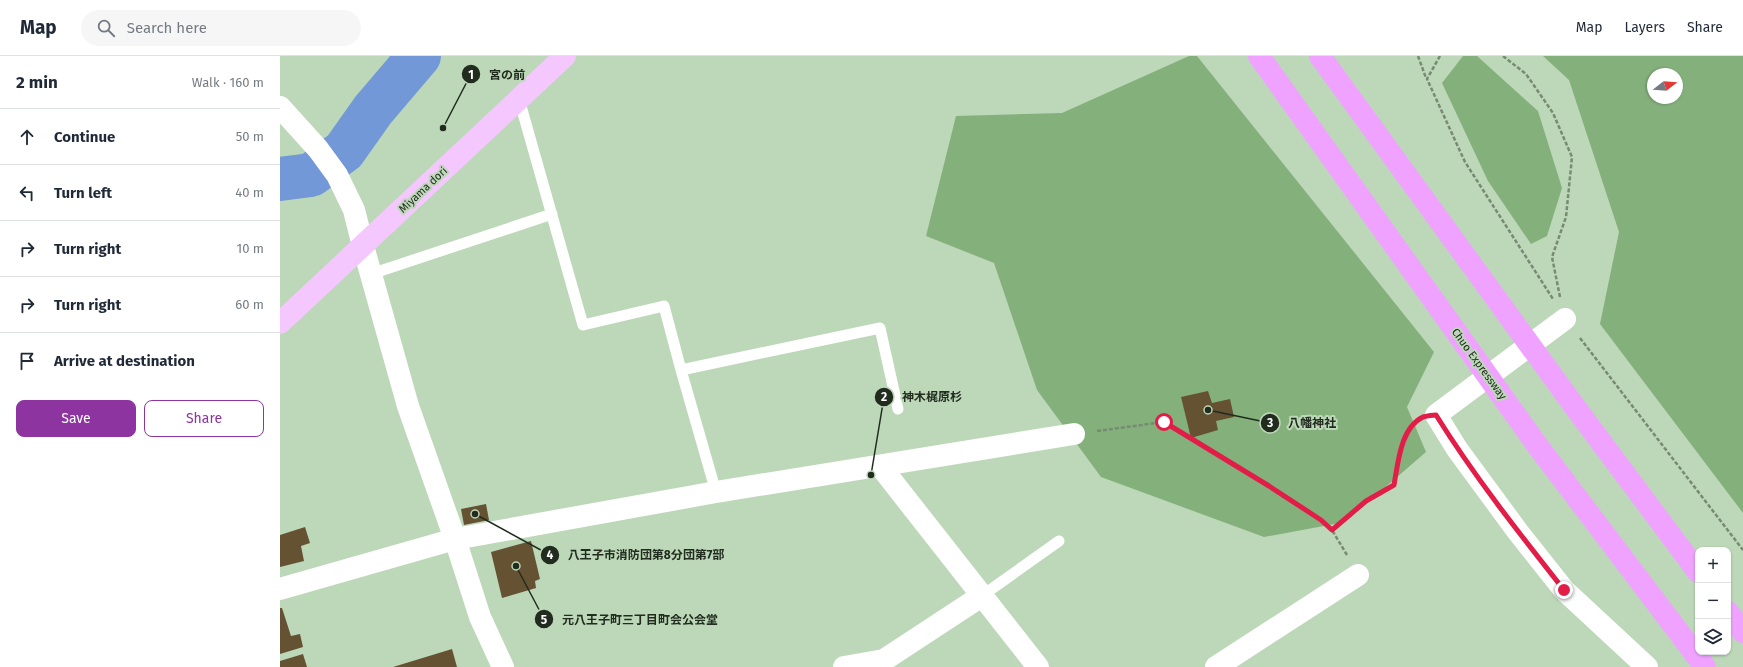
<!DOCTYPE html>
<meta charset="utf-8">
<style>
body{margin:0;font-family:"Fira Sans","Noto Sans JP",sans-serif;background:#f6f6f7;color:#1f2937}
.controls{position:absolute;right:12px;bottom:12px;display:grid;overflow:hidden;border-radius:8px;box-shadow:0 1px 3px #0004}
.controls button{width:36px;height:36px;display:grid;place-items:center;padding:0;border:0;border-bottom:1px solid #e0e1e3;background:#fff;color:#1f2937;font:20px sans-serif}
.compass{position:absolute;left:1367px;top:12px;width:36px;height:36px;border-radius:50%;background:#fff;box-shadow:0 1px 3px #0004;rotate:73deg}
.stop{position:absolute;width:12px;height:12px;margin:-9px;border:3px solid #e11d48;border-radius:50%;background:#fff}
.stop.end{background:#e11d48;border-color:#fff;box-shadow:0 1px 4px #0008}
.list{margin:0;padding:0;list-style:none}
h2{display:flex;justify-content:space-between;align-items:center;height:52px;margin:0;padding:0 16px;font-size:17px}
h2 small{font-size:13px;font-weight:400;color:#747a83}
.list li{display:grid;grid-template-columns:26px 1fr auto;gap:12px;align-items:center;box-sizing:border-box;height:56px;padding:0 16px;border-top:1px solid #e0e1e3}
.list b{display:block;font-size:15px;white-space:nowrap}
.list em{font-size:13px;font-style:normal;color:#747a83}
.actions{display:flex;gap:8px;padding:12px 16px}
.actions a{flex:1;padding:9px 0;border:1px solid #8e34a0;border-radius:8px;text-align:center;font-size:14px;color:#8e34a0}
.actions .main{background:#8e34a0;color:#fff}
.icon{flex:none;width:22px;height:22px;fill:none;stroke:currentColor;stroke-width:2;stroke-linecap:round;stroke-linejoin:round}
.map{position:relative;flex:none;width:1463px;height:611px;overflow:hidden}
header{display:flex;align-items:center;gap:24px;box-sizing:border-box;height:56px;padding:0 20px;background:#fff;border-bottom:1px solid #e0e1e3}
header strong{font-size:19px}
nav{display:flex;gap:22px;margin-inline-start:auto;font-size:14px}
.search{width:280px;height:36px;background:#f6f6f7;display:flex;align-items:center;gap:10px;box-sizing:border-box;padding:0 14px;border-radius:22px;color:#747a83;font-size:15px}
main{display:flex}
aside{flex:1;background:#fff}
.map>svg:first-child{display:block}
</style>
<header>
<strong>Map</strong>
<div class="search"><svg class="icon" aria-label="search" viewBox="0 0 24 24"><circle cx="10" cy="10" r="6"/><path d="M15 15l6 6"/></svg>Search here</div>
<nav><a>Map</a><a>Layers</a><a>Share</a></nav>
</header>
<main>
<aside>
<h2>2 min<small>Walk · 160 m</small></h2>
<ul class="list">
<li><svg class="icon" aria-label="ahead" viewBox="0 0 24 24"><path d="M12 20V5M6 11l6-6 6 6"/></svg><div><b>Continue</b></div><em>50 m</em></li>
<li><svg class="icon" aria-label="left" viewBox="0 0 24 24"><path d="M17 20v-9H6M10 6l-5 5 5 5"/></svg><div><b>Turn left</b></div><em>40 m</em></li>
<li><svg class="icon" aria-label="right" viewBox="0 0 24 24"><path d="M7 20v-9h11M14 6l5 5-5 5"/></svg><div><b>Turn right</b></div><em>10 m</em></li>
<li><svg class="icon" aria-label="right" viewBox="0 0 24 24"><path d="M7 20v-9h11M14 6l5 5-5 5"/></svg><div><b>Turn right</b></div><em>60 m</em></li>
<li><svg class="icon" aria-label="arrive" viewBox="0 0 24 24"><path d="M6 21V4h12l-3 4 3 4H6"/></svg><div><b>Arrive at destination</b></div></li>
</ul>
<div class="actions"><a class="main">Save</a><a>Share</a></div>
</aside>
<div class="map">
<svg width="1463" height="611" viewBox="0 0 1463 611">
<rect width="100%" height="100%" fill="#bdd8b8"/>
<path fill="#84b07c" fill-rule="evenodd" d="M909,0H917L1154,296L1127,351L1146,396L1065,466L984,481L821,421L757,334L714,207L646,180L676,60L782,57Z
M1183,0H1197L1258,55L1282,132L1267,180L1251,188L1208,125L1162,27Z
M1263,0H1463V457L1320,268L1339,176L1289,24ZM1373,18H1397V42H1373Z"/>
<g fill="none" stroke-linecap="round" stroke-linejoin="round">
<path stroke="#7298d8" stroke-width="44" d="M0,123L31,119L64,95L93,54L139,0"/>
</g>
<path fill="#645233" d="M928,335L932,347L950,343L954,361L936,365L938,374L911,382L901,341Z
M206,448L209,464L184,469L181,453Z
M25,471L30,487L21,490L24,505L0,511V479Z
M251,485L260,523L255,525L256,532L222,542L211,496Z
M0,552H2L11,580L20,578L23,591L0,598Z
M172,593L177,611H113Z
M23,598L27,611H0V605Z"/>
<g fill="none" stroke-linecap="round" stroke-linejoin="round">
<path stroke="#778a73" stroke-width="2.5" stroke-dasharray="4 2" stroke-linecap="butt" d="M1138,0L1146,22
M1160,0L1147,23L1185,106L1273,243
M1223,0L1246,18L1273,57L1292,101L1286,161L1272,201L1280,241
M1300,282L1463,494
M817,375L884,366L989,430L1041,464L1052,474
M1067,499L1052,474L1086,445L1114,429C1117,413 1120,379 1134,368"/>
<path stroke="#fff" stroke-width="11" d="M239,43L303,269L384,250L401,314
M91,218L272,158
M436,436L401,314L600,272L618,353
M703,539L779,485"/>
<path stroke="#fff" stroke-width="22" d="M0,51L38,93L57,119L74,154L83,190L128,350L175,483L436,436L794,378
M1285,263L1156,359L1177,393L1238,476L1284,534L1367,611
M601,411L758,611
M564,611L604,604L703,539
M936,611L1078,519"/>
<path stroke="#fff" stroke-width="22" d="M0,533L175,483L200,561L223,611"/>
<path stroke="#f5c7ff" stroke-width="22" d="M0,267L285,0"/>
<path stroke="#efa2ff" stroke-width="22" d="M979,0L1257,389L1425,611
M1040,0L1292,347L1418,516
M1448,556L1463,576"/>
</g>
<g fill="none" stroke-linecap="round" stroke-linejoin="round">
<path stroke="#e11d48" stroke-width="5" d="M884,366L989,430L1041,464L1052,474L1086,445L1114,429C1118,408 1120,372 1143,361C1147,360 1152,359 1156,359C1194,420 1239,477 1284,534"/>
</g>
<g text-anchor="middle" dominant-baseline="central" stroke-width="4" stroke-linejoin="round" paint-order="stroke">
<g font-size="11" fill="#212c1f" stroke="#bdd8b8">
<text transform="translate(143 134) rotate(-43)">Miyama dori</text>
<text transform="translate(1199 308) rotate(54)">Chuo Expressway</text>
</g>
</g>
<path fill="none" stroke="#212c1f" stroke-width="1.5" d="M163 72L191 18M591 419L604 341M928 354L990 367M195 458L270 499M236 510L264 563"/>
<g fill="#212c1f" stroke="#bdd8b8" stroke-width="1.5">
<circle cx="163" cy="72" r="4"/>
<circle cx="591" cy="419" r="4"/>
<circle cx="928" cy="354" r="4"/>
<circle cx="195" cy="458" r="4"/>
<circle cx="236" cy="510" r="4"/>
<circle cx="191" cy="18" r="10"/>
<circle cx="604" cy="341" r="10"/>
<circle cx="990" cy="367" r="10"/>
<circle cx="270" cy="499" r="10"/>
<circle cx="264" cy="563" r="10"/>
</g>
<g font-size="12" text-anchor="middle" font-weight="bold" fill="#fff">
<text x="191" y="23">1</text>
<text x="604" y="345">2</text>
<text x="990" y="371">3</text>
<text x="270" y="503">4</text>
<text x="264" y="568">5</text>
</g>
<g font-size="12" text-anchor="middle" font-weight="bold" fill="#212c1f" stroke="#bdd8b8" stroke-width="4" stroke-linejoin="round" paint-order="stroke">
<text x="227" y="23">宮の前</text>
<text x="652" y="345">神木梶原杉</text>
<text x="1032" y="371">八幡神社</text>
<text x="366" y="503">八王子市消防団第8分団第7部</text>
<text x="360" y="568">元八王子町三丁目町会公会堂</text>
</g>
</svg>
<div class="controls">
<button>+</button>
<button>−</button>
<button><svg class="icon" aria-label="layers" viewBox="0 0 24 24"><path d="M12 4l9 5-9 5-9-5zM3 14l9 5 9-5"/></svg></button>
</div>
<svg class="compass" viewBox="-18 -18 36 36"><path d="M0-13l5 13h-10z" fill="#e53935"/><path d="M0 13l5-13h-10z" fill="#747a83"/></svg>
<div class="stop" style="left:884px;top:366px"></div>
<div class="stop end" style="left:1284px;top:534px"></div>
</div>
</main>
